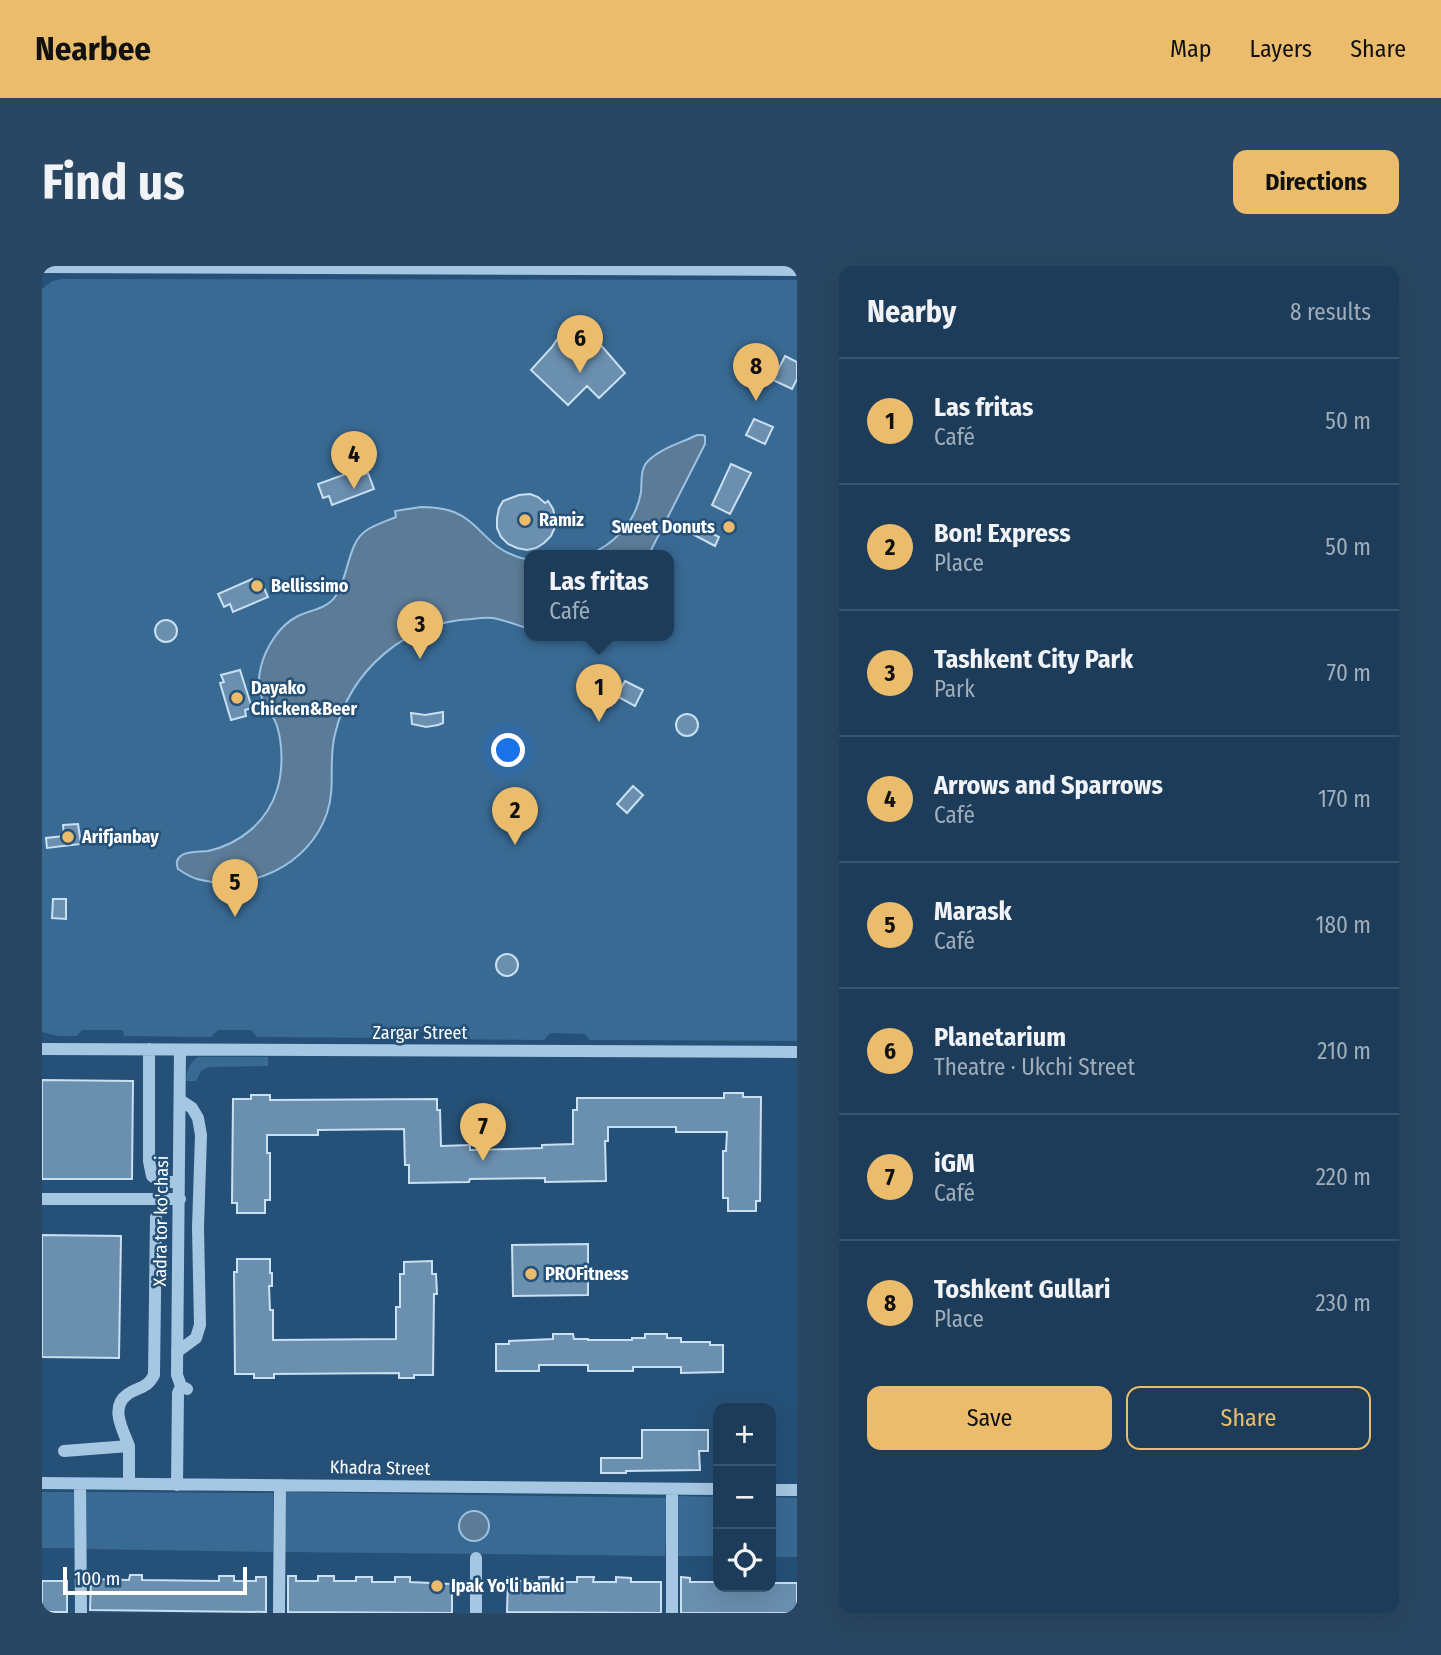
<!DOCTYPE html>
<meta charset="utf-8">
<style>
body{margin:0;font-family:"Fira Sans Condensed",sans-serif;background:#294762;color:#f1f3f6}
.controls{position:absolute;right:21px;bottom:21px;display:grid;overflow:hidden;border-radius:14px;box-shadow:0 7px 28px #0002}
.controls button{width:63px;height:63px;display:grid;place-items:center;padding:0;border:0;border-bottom:2px solid #3a566f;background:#1c3c59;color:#f1f3f6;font:35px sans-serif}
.scale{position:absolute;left:21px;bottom:18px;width:184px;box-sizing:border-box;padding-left:7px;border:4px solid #fff;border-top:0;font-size:19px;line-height:24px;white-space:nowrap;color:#fff;-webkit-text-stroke:5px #255077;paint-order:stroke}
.you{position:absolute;left:467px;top:485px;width:24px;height:24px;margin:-18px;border:5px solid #fff;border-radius:50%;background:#1a73e8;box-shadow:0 0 0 10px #1a73e833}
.badge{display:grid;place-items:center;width:46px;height:46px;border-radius:50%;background:#ebbc6b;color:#111;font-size:23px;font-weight:700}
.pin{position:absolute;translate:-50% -58px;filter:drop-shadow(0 2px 4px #0008)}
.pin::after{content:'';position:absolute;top:37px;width:24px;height:21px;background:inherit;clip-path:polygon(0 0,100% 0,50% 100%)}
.popup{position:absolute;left:482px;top:284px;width:150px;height:91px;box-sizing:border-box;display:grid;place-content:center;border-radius:14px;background:#1c3c59;filter:drop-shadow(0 2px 5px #0005);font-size:23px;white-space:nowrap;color:#a0adba}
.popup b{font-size:26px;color:#f1f3f6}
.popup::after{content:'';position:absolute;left:50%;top:100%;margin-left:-14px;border:14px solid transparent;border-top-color:#1c3c59}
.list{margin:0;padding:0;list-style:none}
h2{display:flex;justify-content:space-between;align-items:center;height:91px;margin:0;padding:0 28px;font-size:30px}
h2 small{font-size:23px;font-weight:400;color:#a0adba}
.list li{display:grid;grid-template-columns:46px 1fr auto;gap:21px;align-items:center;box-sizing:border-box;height:126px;padding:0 28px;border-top:2px solid #3a566f}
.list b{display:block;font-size:26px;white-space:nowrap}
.list p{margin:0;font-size:23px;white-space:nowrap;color:#a0adba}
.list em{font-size:23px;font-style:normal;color:#a0adba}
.actions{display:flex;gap:14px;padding:21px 28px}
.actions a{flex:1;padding:16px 0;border:2px solid #ebbc6b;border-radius:14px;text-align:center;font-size:24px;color:#ebbc6b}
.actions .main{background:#ebbc6b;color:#111}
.icon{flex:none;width:38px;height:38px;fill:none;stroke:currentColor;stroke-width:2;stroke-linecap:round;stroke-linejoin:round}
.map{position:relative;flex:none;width:755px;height:1347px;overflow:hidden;border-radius:14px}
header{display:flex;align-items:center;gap:42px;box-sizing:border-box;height:98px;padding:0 35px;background:#ebbc6b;color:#111}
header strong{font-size:33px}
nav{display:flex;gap:38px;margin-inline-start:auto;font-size:24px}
.intro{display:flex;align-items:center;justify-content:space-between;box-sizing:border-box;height:168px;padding:0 42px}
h1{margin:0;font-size:49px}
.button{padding:18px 32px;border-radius:14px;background:#ebbc6b;color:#111;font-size:24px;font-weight:700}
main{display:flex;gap:42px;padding:0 42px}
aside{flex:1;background:#1c3c59;border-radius:14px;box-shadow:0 7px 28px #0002}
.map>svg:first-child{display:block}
</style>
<header>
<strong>Nearbee</strong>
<nav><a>Map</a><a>Layers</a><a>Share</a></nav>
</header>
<div class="intro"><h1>Find us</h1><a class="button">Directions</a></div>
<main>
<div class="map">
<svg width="755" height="1347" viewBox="0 0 755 1347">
<rect width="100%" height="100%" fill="#255077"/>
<path fill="#396a94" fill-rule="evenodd" d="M20,13L755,14V775L548,774L543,768L508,767L502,774L389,773L386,766H360L354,772L215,771L209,764H176L169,771L82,770L81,764H40L35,770H16L0,766V23L10,15ZM487,290H627V370H487Z
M156,791H226V800L166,801L159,805L154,815H144C144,805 147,797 156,791Z
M0,1226H33L32,1282H0Z
M44,1226L231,1227V1286L44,1283Z
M243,1226L625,1232L623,1290L243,1286Z
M636,1230L676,1231V1290H635Z
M729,1231L755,1232V1291H729Z"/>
<path fill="#5c7b97" stroke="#9bc2e3" stroke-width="2" d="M655,169H661L663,170V178L606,290H544C572,279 594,256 599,226C600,215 598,203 606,195C619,182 639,177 655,169Z
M379,241C390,241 401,242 412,246C430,253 441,270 456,281C466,288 476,292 487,294V363C475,359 463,354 451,352C444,351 437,352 430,353C364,356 308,404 293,468C286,494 294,521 285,547C267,600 207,627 155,613C148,611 142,607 136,603C134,597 134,593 140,589C147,585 158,586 166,585C198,578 225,556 235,524C241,505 241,479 235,460C232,450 224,442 220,432C212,413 221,388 232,372C238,363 246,355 256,350C268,344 284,343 293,331C307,312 305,276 325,264C334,258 345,255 354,251L353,245Z
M417 1260a15 15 0 1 1 30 0a15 15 0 1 1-30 0Z"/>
<path fill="#6a8faf" stroke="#c9dff2" stroke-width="2" d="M533,54L548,58L544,65L551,70L583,107L557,132L545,120L526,139L489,104L510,81L518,69L527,63L525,56Z
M743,90L755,96V113L750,123L731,114Z
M712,153L731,161L723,178L704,169Z
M689,198L709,207L688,248L670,239Z
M315,204L318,210L326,207L332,223L290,239L287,230L281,232L276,218Z
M488,228L496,231L503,237L506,235L511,243L513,252V261L509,270L502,277L494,282L485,284L475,282L466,278L459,271L455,262V252L457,242L461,235L477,229Z
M647,256L677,271L673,280L643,264Z
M210,313L212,318L219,315L226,331L191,346L188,338L182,341L176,328Z
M113 365a11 11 0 1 1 22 0a11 11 0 1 1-22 0Z
M198,404L210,442L203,444L204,450L189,454L178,417L182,416L179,409Z
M583,415L601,424L593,440L575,430Z
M401,446V457L396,459L384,461L370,458L369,447L383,449Z
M634 459a11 11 0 1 1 22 0a11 11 0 1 1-22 0Z
M591,520L601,529L585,547L575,538Z
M36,558L39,578L5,582L4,572L22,570L21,559Z
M11,633H24V653L10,652Z
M454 699a11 11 0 1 1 22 0a11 11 0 1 1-22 0Z
M0,814L91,815L90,913H0Z
M682,827H701V831H719L718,935H714V945H686V932H681V885H684L685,866H634V861H566V875H563L564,915L503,916V912L428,913L427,916L367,917V899H363L362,863L276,864V869H225V887H228V934H223V947H195V937H190L191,833H209V829H228V834L395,833V844H398L399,880L428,879V884L500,882V879L531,878V844H535V832H682Z
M0,969L79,970L77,1092L0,1091Z
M546,978V1029L471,1030L470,979Z
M195,993H228V1007H230V1020H227L228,1044H231V1074L354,1073V1041H358V1008H362V996L390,995V1008H394L395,1028H392L391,1109H372V1112H357V1107L232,1108V1112H212V1108H193L192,1006H195Z
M511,1068H531L532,1073H546V1074H590V1072H603V1068H625V1072H639V1076H668V1079H681V1106L639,1107V1101H591V1105H546V1099H497V1105H454V1078H467V1075L511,1073Z
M600,1164H666V1185H657L658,1204L584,1205V1207H559V1192H600Z
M88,1309H100V1314L177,1315V1310H192V1315H214V1311H224V1346L48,1344L49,1313L87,1314Z
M246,1310H254V1315H276V1310H292V1315H314V1311H330V1316H353V1311H368V1316L410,1318V1347L246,1346Z
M466,1311H476V1315H497V1311H513V1316H535V1311H552L551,1316H574V1311L589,1312V1316H619V1347L465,1346Z
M639,1311L648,1312V1316H676V1321H729V1317H755V1347H639Z
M0,1315H25V1346H0Z"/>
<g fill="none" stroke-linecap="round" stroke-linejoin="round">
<path stroke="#a6c7e2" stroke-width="12" d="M0,1L755,4
M0,783L755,786
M107,783V895L110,910L119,916H137
M138,784L135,1109L139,1120L145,1123
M0,933H138
M135,1086L154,1072L158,1059L156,962L159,869L156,852L150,842L138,834
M87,1180C81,1164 67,1141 86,1128C97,1120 104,1124 112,1109L114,951
M22,1185L87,1180V1218
M0,1217L676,1223
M38,1218L39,1347
M135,1219L136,1127L139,1120
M630,1223V1347
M729,1224H755
M237,1347L238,1219
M434,1347V1292"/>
</g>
<g fill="#ebbc6b" stroke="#255077" stroke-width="2.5">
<circle cx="483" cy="254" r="7"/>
<circle cx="687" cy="261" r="7"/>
<circle cx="215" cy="320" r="7"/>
<circle cx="195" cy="432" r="7"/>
<circle cx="26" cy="571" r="7"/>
<circle cx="489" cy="1008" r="7"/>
<circle cx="395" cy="1320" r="7"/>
</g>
<g text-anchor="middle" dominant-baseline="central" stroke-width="5" stroke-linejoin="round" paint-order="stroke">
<g font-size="18" font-weight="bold" fill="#fff" stroke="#255077" text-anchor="start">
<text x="497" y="254">Ramiz</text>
<text x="673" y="261" text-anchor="end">Sweet Donuts</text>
<text x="229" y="320">Bellissimo</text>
<text x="209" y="422">Dayako<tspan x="209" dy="21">Chicken&amp;Beer</tspan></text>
<text x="40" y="571">Arifjanbay</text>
<text x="503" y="1008">PROFitness</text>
<text x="409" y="1320">Ipak Yo'li banki</text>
</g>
<g font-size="18" fill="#fff" stroke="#255077">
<text x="378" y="767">Zargar Street</text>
<text transform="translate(119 955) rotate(-89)">Xadra tor ko'chasi</text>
<text transform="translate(338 1202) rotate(1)">Khadra Street</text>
</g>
</g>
</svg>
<div class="controls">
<button>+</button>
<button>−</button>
<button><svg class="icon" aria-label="locate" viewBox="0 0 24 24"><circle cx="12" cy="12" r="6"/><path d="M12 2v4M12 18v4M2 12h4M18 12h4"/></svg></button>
</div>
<div class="scale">100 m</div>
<div class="you"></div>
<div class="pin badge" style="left:557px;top:456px">1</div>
<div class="popup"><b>Las fritas</b>Café</div>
<div class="pin badge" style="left:473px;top:579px">2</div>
<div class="pin badge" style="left:378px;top:393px">3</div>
<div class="pin badge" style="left:312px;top:223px">4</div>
<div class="pin badge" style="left:193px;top:651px">5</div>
<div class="pin badge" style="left:538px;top:107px">6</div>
<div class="pin badge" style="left:441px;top:895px">7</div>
<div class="pin badge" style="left:714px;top:135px">8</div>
</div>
<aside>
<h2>Nearby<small>8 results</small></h2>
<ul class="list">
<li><span class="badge">1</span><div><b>Las fritas</b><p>Café</p></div><em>50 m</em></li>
<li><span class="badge">2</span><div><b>Bon! Express</b><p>Place</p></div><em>50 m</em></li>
<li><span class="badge">3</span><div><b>Tashkent City Park</b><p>Park</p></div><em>70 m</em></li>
<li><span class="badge">4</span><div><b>Arrows and Sparrows</b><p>Café</p></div><em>170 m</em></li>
<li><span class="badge">5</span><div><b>Marask</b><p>Café</p></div><em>180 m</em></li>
<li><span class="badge">6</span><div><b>Planetarium</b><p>Theatre · Ukchi Street</p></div><em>210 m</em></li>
<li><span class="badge">7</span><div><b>iGM</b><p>Café</p></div><em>220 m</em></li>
<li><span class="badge">8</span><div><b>Toshkent Gullari</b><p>Place</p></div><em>230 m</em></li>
</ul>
<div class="actions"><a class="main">Save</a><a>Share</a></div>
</aside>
</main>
